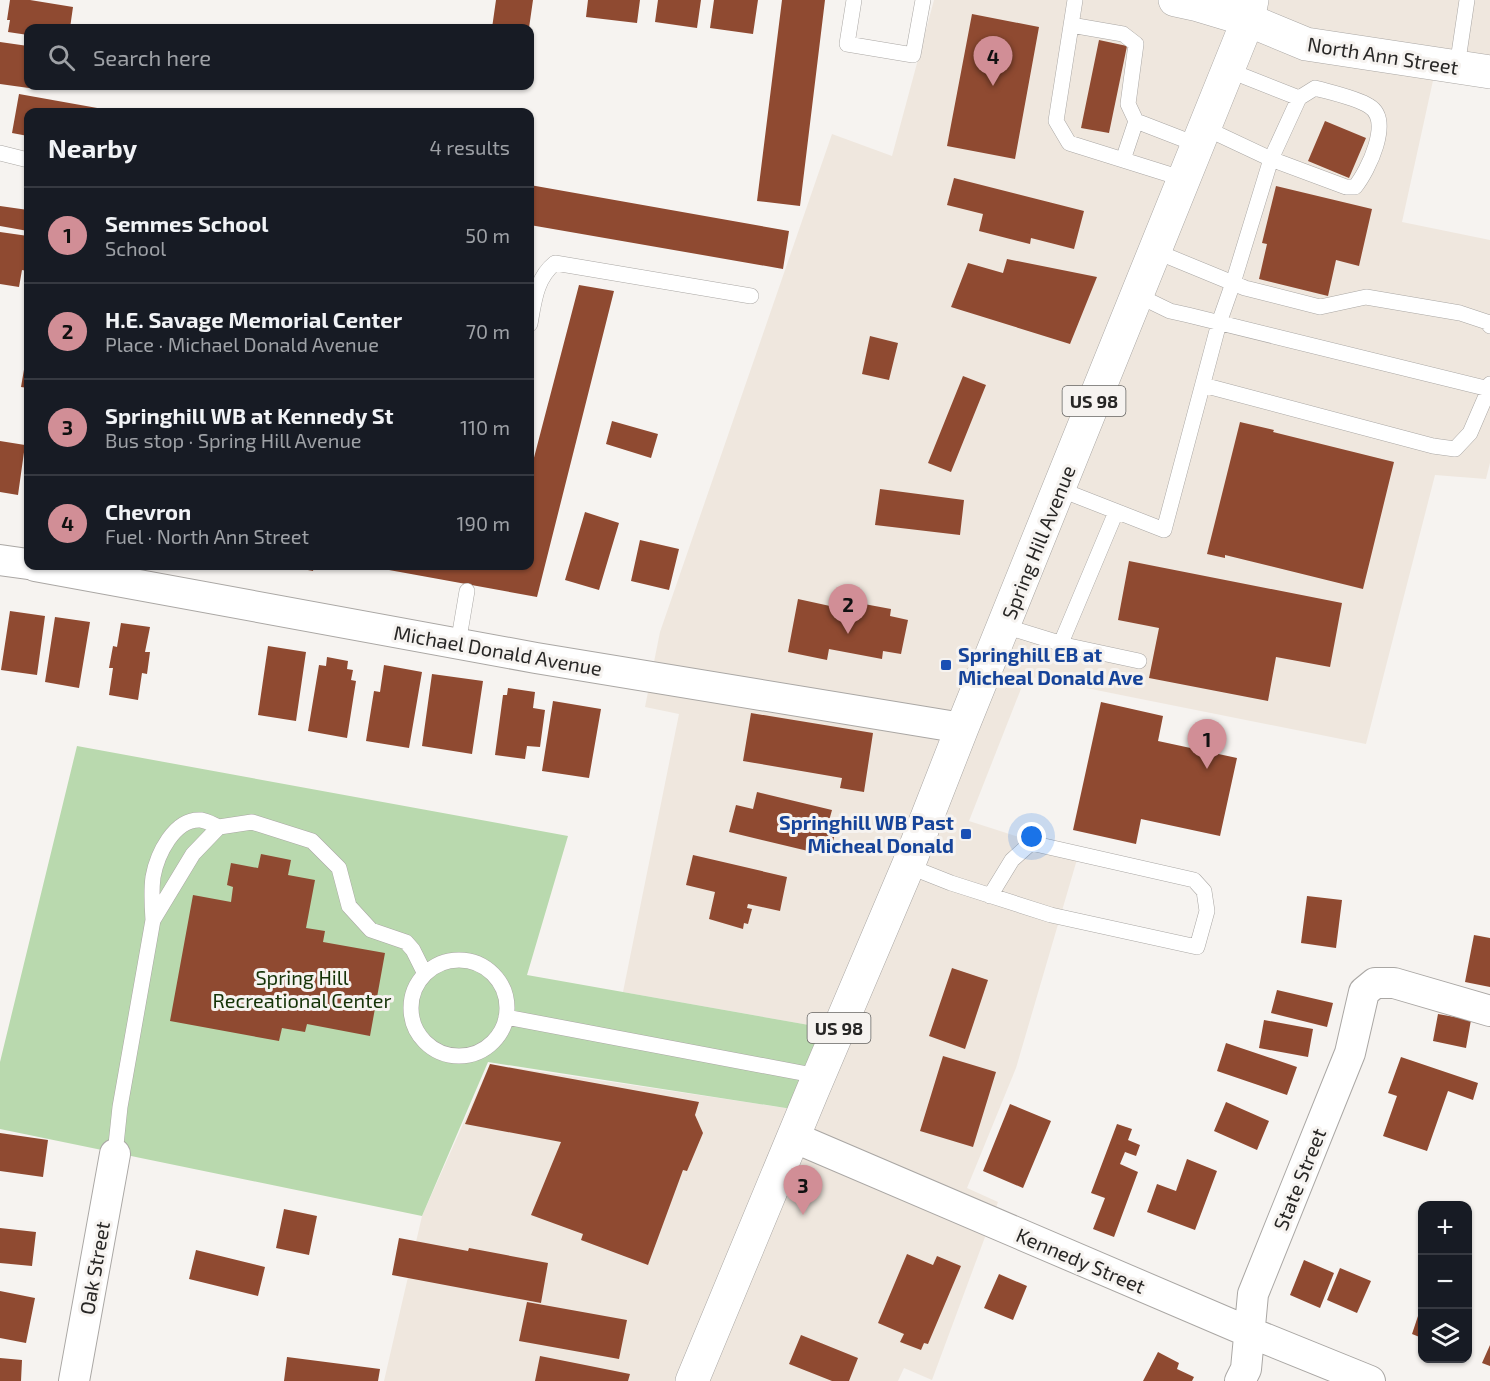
<!DOCTYPE html>
<meta charset="utf-8">
<style>
body{margin:0;font-family:"Exo 2",sans-serif;background:#242831;color:#f1f3f6}
.controls{position:absolute;right:18px;bottom:18px;display:grid;overflow:hidden;border-radius:12px;box-shadow:0 2px 4px #0004}
.controls button{width:54px;height:54px;display:grid;place-items:center;padding:0;border:0;border-bottom:2px solid #363941;background:#171b24;color:#f1f3f6;font:30px sans-serif}
.you{position:absolute;left:1032px;top:837px;width:21px;height:21px;margin:-15px;border:4px solid #fff;border-radius:50%;background:#1a73e8;box-shadow:0 0 0 9px #1a73e833}
.badge{display:grid;place-items:center;width:39px;height:39px;border-radius:50%;background:#d18e96;color:#111;font-size:20px;font-weight:700}
.pin{position:absolute;translate:-50% -50px;filter:drop-shadow(0 2px 3px #0008)}
.pin::after{content:'';position:absolute;top:32px;width:21px;height:18px;background:inherit;clip-path:polygon(0 0,100% 0,50% 100%)}
.list{margin:0;padding:0;list-style:none}
h2{display:flex;justify-content:space-between;align-items:center;height:78px;margin:0;padding:0 24px;font-size:26px}
h2 small{font-size:20px;font-weight:400;color:#9ea1a6}
.list li{display:grid;grid-template-columns:39px 1fr auto;gap:18px;align-items:center;box-sizing:border-box;height:96px;padding:0 24px;border-top:2px solid #363941}
.list b{display:block;font-size:22px;white-space:nowrap}
.list p{margin:0;font-size:20px;white-space:nowrap;color:#9ea1a6}
.list em{font-size:20px;font-style:normal;color:#9ea1a6}
.icon{flex:none;width:33px;height:33px;fill:none;stroke:currentColor;stroke-width:2;stroke-linecap:round;stroke-linejoin:round}
.map{position:relative;flex:none;width:1490px;height:1381px;overflow:hidden}
.search{position:absolute;background:#171b24;box-shadow:0 2px 4px #0004;left:24px;top:24px;width:510px;height:66px;display:flex;align-items:center;gap:15px;box-sizing:border-box;padding:0 21px;border-radius:12px;color:#9ea1a6;font-size:22px}
.panel{position:absolute;background:#171b24;box-shadow:0 2px 4px #0004;left:24px;top:108px;width:510px;height:462px;border-radius:12px}
.map>svg:first-child{display:block}
</style>
<div class="map">
<svg width="1490" height="1381" viewBox="0 0 1490 1381">
<rect width="100%" height="100%" fill="#f6f3f0"/>
<path fill="#efe7de" d="M934,0H1490V85L1434,76L1402,222L1490,240V463L1486,479L1435,475L1366,744L1026,676L969,821L1078,856L1016,1068L967,1188L998,1202L932,1380L904,1368L898,1381H384L422,1216L490,1064L792,1109L826,1028L623,992L679,714L645,707L660,632L832,134L892,156Z"/>
<path fill="#b9d9ae" d="M77,746L568,836L527,975L826,1028L792,1109L488,1062L422,1216L0,1129V1062Z"/>
<path fill="#8f4a31" d="M10,0H30L73,7L70,28H28V35L8,32L10,20H7Z
M496,0H533L529,28H492Z
M588,0H640L637,23L586,17Z
M658,0H701L697,28L655,22Z
M714,0H758L753,34L710,28Z
M782,0H825L800,206L757,201Z
M972,14L1039,27L1015,159L947,146Z
M1099,40L1127,46L1109,133L1081,128Z
M0,42L28,46V86H37L36,89L0,84Z
M19,94L114,111V112H28V136L12,133Z
M1325,121L1366,138L1349,178L1308,161Z
M954,178L1084,211L1074,249L1031,238L1030,244L979,231L983,214L947,205Z
M530,185L789,231L783,269L530,225Z
M1276,186L1372,209L1359,266L1336,260L1328,296L1259,279L1267,244L1262,243Z
M0,206L28,210V231L0,226Z
M0,232L28,236L27,271L22,270L19,287L0,284Z
M1007,259L1097,277L1070,344L951,307L968,263L1003,273Z
M579,285L614,291L537,597L389,570L390,566H530V473Z
M870,336L898,343L889,380L862,374Z
M27,352H28V388L21,387Z
M963,376L986,385L951,472L928,463Z
M612,421L658,434L651,458L606,444Z
M1240,422L1274,430L1273,432L1394,462L1363,589L1225,555V558L1207,554Z
M0,441L25,445L18,495L0,492Z
M880,489L964,500L960,535L875,525Z
M585,512L619,523L599,590L565,580Z
M640,540L679,549L669,590L631,581Z
M1129,561L1342,603L1330,667L1276,657L1268,701L1149,678L1159,628L1118,620Z
M287,566H314L313,571Z
M832,598L891,609L890,616L908,620L901,654L883,651L882,659L829,649L827,660L788,652L798,599L830,606Z
M10,611L45,616L37,675L1,670Z
M55,617L90,622L79,688L45,682Z
M121,623L150,627L145,652H150L147,674L142,673L138,700L109,695L113,668H109L113,646L117,647Z
M268,646L306,652L296,721L258,715Z
M327,657L348,661L347,669L353,670L351,680L356,681L347,738L308,731L319,665L326,666Z
M384,665L422,672L409,748L366,741L374,691L380,692Z
M432,674L483,681L472,754L422,746Z
M508,688L535,692L533,708L545,710L540,747L527,746L525,759L495,755L503,695H507Z
M553,701L601,709L589,778L542,771Z
M1101,702L1163,716L1158,741L1237,758L1220,836L1141,819L1136,844L1073,830Z
M751,713L873,733L864,792L840,788L842,778L743,761Z
M757,792L832,810L827,828L836,830L829,856L729,832L736,805L753,809Z
M261,854L291,860L288,875L315,880L306,928L325,931L323,942L385,953L370,1036L307,1024L305,1032L282,1028L279,1041L170,1021L193,895L231,902L233,887L227,885L231,863L258,868Z
M693,855L787,877L780,911L748,904L747,908L752,909L748,924L744,923L743,929L709,919L715,892L686,885Z
M1307,896L1342,900L1336,948L1301,943Z
M1474,935L1490,938V987L1465,982Z
M952,968L988,980L965,1049L929,1036Z
M1277,990L1333,1003L1327,1027L1271,1013Z
M1438,1014L1471,1020L1466,1048L1433,1041Z
M1264,1020L1313,1029L1308,1057L1259,1048Z
M1226,1043L1297,1067L1287,1095L1217,1071Z
M943,1056L996,1072L973,1147L920,1131Z
M1401,1057L1478,1083L1473,1100L1448,1091L1427,1151L1383,1136L1397,1096L1388,1093Z
M490,1064L699,1102L695,1115L703,1133L687,1171L683,1170L648,1265L581,1240L583,1234L531,1215L561,1142L465,1124Z
M1226,1102L1269,1121L1257,1150L1214,1131Z
M1010,1104L1051,1121L1023,1188L983,1171Z
M1117,1124L1132,1129L1128,1140L1140,1145L1136,1156L1125,1152L1120,1164L1138,1172L1114,1237L1093,1229L1105,1198L1091,1193Z
M0,1133L48,1140L43,1177L0,1171Z
M1187,1159L1217,1171L1195,1230L1147,1212L1157,1184L1176,1191Z
M284,1209L317,1216L309,1255L276,1248Z
M0,1228L36,1232L32,1266L0,1263Z
M399,1238L468,1251L469,1248L548,1263L541,1303L392,1275Z
M196,1250L265,1267L258,1296L189,1279Z
M907,1254L933,1265L937,1256L961,1266L928,1344L924,1343L921,1350L900,1342L904,1334L878,1323Z
M1304,1260L1334,1273L1320,1308L1290,1295Z
M1340,1268L1371,1281L1357,1313L1327,1300Z
M999,1274L1027,1286L1013,1320L984,1308Z
M0,1291L35,1298L26,1343L0,1338Z
M527,1302L627,1320L619,1359L519,1341Z
M1422,1304V1338L1412,1334Z
M801,1335L858,1358L849,1381H832L789,1364Z
M1490,1345V1366L1482,1363Z
M1158,1352L1179,1363L1177,1369L1194,1377L1192,1381H1143Z
M540,1356L630,1374L628,1381H535Z
M287,1357L380,1369L378,1381H284Z
M0,1358L22,1360L21,1381H0Z"/>
<g fill="none" stroke-linecap="round" stroke-linejoin="round">
<g stroke="#aaa7a4" stroke-width="16">
<path id="service" d="M854,0L847,44L913,55L923,0
M1075,0L1056,121L1069,143L1184,179
M1071,25L1123,34L1136,44L1128,104L1136,121L1198,145
M1457,67L1467,0
M1228,70L1299,98L1315,88C1329,92 1357,98 1369,106C1393,120 1368,171 1355,187H1346L1271,159L1299,98
M0,153L28,160
M1123,160L1136,121
M1155,251L1245,288L1320,307L1366,297L1460,313L1487,322L1490,326
M1137,295L1170,311L1188,315L1489,389L1490,384
M530,324C534,302 536,278 555,263L751,296
M1203,385L1433,446L1455,449L1470,433L1489,389
M1059,489L1164,530L1219,323L1233,283L1271,159L1205,128
M1004,626L1069,646L1139,661
M1061,643L1116,512
M458,644L467,591
M908,866L951,883L1051,915L1197,947L1207,911L1204,891L1194,880L1031,843L1012,860L990,896
M153,920C152,906 151,892 153,877C157,855 174,818 201,820C207,821 214,825 219,827
M411 1008a48 48 0 1 1 96 0a48 48 0 1 1-96 0Z
M506,1017L818,1076
M115,1154L120,1107L153,920L193,854L219,827L252,822L312,841L339,868L349,906L371,930L406,942L413,950L425,974"/>
</g>
<g stroke="#aaa7a4" stroke-width="32">
<path id="minor" d="M0,560L28,564
M35,566L536,658L962,728
M793,1137L1249,1332L1370,1381
M74,1381L115,1154
M1240,1381L1246,1369L1253,1294L1350,1053L1364,992L1375,983H1394L1490,1011"/>
</g>
<g stroke="#aaa7a4" stroke-width="34">
<path id="tertiary" d="M1175,0L1198,5L1248,20L1306,44L1490,72"/>
</g>
<g stroke="#aaa7a4" stroke-width="34">
<path id="primary" d="M692,1381L812,1092L908,866L962,728L1248,20L1252,0"/>
</g>
<use href="#service" stroke="#fff" stroke-width="15"/>
<use href="#minor" stroke="#fff" stroke-width="30"/>
<use href="#tertiary" stroke="#fff" stroke-width="33"/>
<use href="#primary" stroke="#fff" stroke-width="33"/>
</g>
<g fill="#1a4fb4" stroke="#f6f3f0" stroke-width="2">
<rect x="940" y="659" width="12" height="12" rx="3"/>
<rect x="960" y="828" width="12" height="12" rx="3"/>
</g>
<g text-anchor="middle" dominant-baseline="central" stroke-width="6" stroke-linejoin="round" paint-order="stroke">
<g fill="#f6f3f0" stroke="#656462" stroke-width="1.5">
<rect x="1062.5" y="386" width="63" height="30" rx="4.5"/>
<rect x="807.5" y="1013" width="63" height="30" rx="4.5"/>
</g>
<g font-size="18" font-weight="bold" fill="#272625">
<text x="1094" y="401">US 98</text>
<text x="839" y="1028">US 98</text>
</g>
<g font-size="20" fill="#272625" stroke="#f6f3f0">
<text transform="translate(1383 55) rotate(9)">North Ann Street</text>
<text transform="translate(1038 542) rotate(-68)">Spring Hill Avenue</text>
<text transform="translate(498 650) rotate(10)">Michael Donald Avenue</text>
<text transform="translate(1299 1179) rotate(-68)">State Street</text>
<text transform="translate(1081 1260) rotate(23)">Kennedy Street</text>
<text transform="translate(94 1268) rotate(-80)">Oak Street</text>
</g>
<g font-size="20" font-weight="bold" fill="#164399" stroke="#f6f3f0" text-anchor="start">
<text x="958" y="654">Springhill EB at<tspan x="958" dy="23">Micheal Donald Ave</tspan></text>
<text x="954" y="822" text-anchor="end">Springhill WB Past<tspan x="954" dy="23">Micheal Donald</tspan></text>
</g>
<g font-size="20" fill="#143307" stroke="#f6f3f0">
<text x="302" y="977">Spring Hill<tspan x="302" dy="23">Recreational Center</tspan></text>
</g>
</g>
</svg>
<div class="controls">
<button>+</button>
<button>−</button>
<button><svg class="icon" aria-label="layers" viewBox="0 0 24 24"><path d="M12 4l9 5-9 5-9-5zM3 14l9 5 9-5"/></svg></button>
</div>
<div class="you"></div>
<div class="pin badge" style="left:1207px;top:769px">1</div>
<div class="pin badge" style="left:848px;top:634px">2</div>
<div class="pin badge" style="left:803px;top:1215px">3</div>
<div class="pin badge" style="left:993px;top:86px">4</div>
<div class="search"><svg class="icon" aria-label="search" viewBox="0 0 24 24"><circle cx="10" cy="10" r="6"/><path d="M15 15l6 6"/></svg>Search here</div>
<section class="panel">
<h2>Nearby<small>4 results</small></h2>
<ul class="list">
<li><span class="badge">1</span><div><b>Semmes School</b><p>School</p></div><em>50 m</em></li>
<li><span class="badge">2</span><div><b>H.E. Savage Memorial Center</b><p>Place · Michael Donald Avenue</p></div><em>70 m</em></li>
<li><span class="badge">3</span><div><b>Springhill WB at Kennedy St</b><p>Bus stop · Spring Hill Avenue</p></div><em>110 m</em></li>
<li><span class="badge">4</span><div><b>Chevron</b><p>Fuel · North Ann Street</p></div><em>190 m</em></li>
</ul>
</section>
</div>
